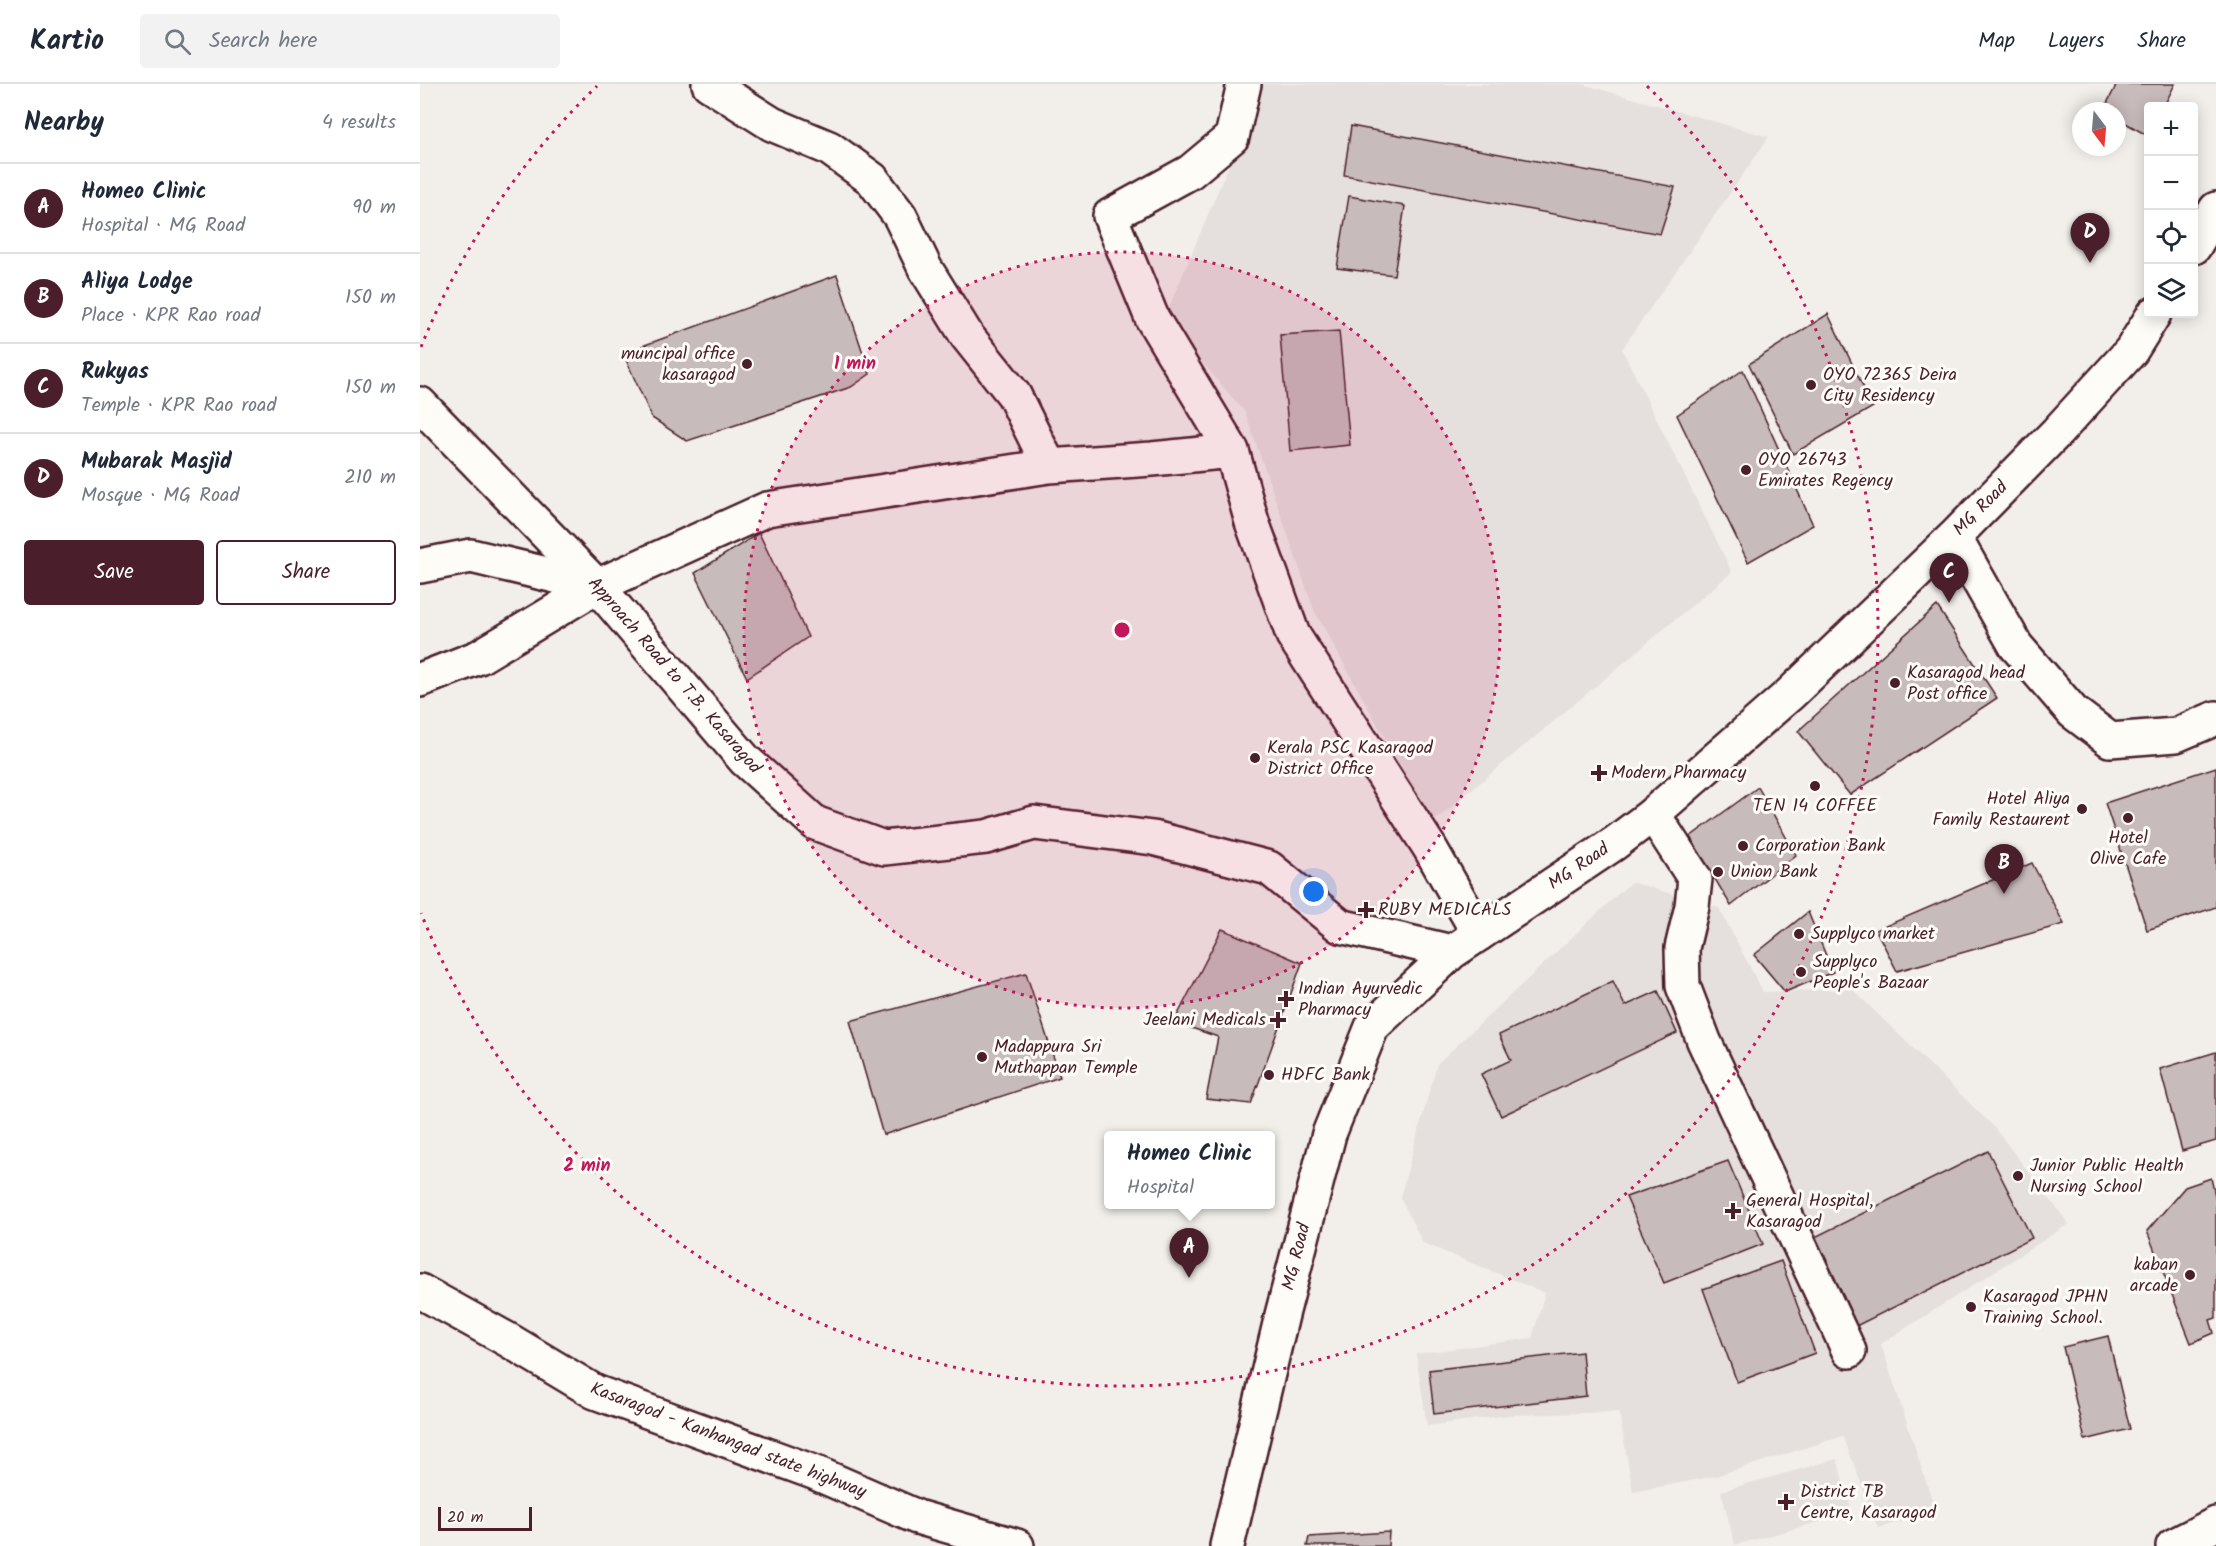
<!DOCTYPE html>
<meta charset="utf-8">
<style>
body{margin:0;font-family:Kalam,sans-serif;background:#f2f2f3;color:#1f2937}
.controls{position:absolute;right:18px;top:18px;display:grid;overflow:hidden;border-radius:6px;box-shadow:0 3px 15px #0003}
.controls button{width:54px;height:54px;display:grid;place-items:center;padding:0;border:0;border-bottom:2px solid #e0e1e3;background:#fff;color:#1f2937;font:30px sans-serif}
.compass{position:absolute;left:1652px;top:18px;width:54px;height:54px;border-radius:50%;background:#fff;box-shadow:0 3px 15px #0003;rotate:164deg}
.scale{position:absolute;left:18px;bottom:15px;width:94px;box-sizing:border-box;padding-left:6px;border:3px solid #4a1f2b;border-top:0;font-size:16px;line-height:21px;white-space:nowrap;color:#4a1f2b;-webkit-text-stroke:4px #fdfcf7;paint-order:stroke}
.you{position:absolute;left:894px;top:808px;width:21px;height:21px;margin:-15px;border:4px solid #fff;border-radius:50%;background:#1a73e8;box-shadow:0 0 0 9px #1a73e833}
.badge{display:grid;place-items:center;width:39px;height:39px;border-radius:50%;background:#4a1f2b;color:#fff;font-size:20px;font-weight:700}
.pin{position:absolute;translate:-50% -50px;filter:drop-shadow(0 2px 3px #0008)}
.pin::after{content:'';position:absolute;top:32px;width:21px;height:18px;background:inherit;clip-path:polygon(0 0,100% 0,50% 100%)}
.popup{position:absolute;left:684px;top:1047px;width:171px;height:78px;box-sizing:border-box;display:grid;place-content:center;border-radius:6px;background:#fff;filter:drop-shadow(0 2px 4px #0005);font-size:20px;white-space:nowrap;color:#747a83}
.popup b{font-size:22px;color:#1f2937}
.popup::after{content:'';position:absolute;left:50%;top:100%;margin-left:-12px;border:12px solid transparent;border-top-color:#fff}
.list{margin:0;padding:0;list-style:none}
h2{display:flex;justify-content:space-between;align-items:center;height:78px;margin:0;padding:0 24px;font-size:26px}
h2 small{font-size:20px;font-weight:400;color:#747a83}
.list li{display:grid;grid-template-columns:39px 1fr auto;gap:18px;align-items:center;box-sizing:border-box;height:90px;padding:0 24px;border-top:2px solid #e0e1e3}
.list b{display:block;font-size:22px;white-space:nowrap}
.list p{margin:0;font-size:20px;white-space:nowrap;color:#747a83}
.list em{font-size:20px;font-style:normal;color:#747a83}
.actions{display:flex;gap:12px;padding:18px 24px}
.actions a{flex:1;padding:14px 0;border:2px solid #4a1f2b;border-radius:6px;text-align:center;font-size:21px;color:#4a1f2b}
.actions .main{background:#4a1f2b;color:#fff}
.icon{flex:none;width:33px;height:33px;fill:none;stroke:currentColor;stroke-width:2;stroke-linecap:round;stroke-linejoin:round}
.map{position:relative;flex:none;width:1796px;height:1462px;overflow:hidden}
header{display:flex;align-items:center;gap:36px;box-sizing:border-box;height:84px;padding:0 30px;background:#fff;border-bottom:2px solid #e0e1e3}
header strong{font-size:28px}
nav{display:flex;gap:33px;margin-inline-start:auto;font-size:21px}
.search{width:420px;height:54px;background:#f2f2f3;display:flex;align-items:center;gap:15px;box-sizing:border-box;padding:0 21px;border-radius:6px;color:#747a83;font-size:22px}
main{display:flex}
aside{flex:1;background:#fff}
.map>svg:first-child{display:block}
</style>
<header>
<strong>Kartio</strong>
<div class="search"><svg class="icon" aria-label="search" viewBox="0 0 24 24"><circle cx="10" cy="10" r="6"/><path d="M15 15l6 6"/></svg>Search here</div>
<nav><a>Map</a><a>Layers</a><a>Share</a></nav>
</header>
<main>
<aside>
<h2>Nearby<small>4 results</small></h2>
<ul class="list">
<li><span class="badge">A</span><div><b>Homeo Clinic</b><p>Hospital · MG Road</p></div><em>90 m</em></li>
<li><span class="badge">B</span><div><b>Aliya Lodge</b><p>Place · KPR Rao road</p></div><em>150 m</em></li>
<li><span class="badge">C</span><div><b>Rukyas</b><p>Temple · KPR Rao road</p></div><em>150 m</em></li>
<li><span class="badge">D</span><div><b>Mubarak Masjid</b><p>Mosque · MG Road</p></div><em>210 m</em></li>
</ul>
<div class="actions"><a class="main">Save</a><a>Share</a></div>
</aside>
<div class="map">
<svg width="1796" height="1462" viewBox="0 0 1796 1462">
<rect width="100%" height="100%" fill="#f2efeb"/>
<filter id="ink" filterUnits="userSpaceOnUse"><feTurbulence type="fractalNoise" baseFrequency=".0167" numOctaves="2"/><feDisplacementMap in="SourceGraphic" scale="12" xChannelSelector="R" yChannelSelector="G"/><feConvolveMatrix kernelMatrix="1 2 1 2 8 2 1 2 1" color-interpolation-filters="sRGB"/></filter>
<g filter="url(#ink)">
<path fill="#e5dfdd" d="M843,0H1162L1349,53L1202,265L1312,488L1012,739L894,526L825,328L744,235Z
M1211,798L1299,824L1343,908L1432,905L1573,1042L1649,1140L1461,1260L1516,1428L1458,1444L1423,1352L1296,1392L1213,1408L1199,1328L1088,1331L1007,1342L996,1270L1112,1254L1125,1209L1003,1159L980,1113L1017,980Z
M1417,1375L1432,1429L1315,1461L1301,1407Z"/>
<path fill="#c8bbbb" stroke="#4a1f2b" stroke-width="1.5" d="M1697,0H1755L1744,22H1728V52L1697,34V27H1683Z
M931,42L1255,103L1240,150L924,91Z
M929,112L985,122L974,191L917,184Z
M417,191L450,290L431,303L267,357L232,334L203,269Z
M1408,230L1453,323L1373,370L1329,280Z
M919,247L930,361L870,367L860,251Z
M1323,286L1393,441L1328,478L1257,331Z
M339,449L388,553L327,594L275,489Z
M1517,522L1577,614L1430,711L1378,647Z
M1796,683V823L1727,846L1685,719Z
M1338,703L1376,771L1311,822L1270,753Z
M1612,779L1644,840L1477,887L1456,846Z
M1388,828L1413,888L1365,908L1334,871Z
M802,845L882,879L831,1020L786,1015L798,953L754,938Z
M606,889L640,993L463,1051L430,937Z
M1193,897L1205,922L1238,907L1257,949L1081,1032L1061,990L1091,976L1079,951Z
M1796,968V1057L1762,1067L1740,985Z
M1568,1067L1612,1154L1430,1245L1385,1158Z
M1308,1077L1343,1160L1244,1199L1206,1113Z
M1791,1094L1796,1116V1234L1790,1236L1794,1249L1771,1259L1727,1147L1765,1103Z
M1361,1177L1395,1269L1317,1298L1283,1205Z
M1688,1252L1710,1345L1665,1356L1643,1263Z
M1162,1268L1166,1312L1014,1330L1009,1286Z
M969,1448L968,1462H887L889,1453Z"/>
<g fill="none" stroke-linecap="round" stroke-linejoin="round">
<g stroke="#4a1f2b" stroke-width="38">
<path id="tertiary" d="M289,0L352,40L409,64L452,95L480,132L505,184L547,252L594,311L629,382
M812,367L732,234L690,132L770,88L812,53L824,0
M0,482L51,472L177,502
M0,596L59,573L177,502L347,425L629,382L732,375L812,367L832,438L873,551L1010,764L1059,850
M1233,730L1275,795L1272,822L1262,864L1263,902L1284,957L1429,1267
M1753,1462L1796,1440"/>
</g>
<g stroke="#4a1f2b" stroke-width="38">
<path id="secondary" d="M1774,163L1796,125
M0,320L177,502L325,676L395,739L464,764L566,753L614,739L733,754L849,784L920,842L1032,868
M1534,453L1596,562L1653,628L1690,656L1756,651L1796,634
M807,1462L862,1231L909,1050L952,943L1032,868L1195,759L1233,730L1370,610L1534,453L1637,348L1711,267L1734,230"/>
</g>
<g stroke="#4a1f2b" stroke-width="38">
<path id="primary" d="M0,1207L90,1257L175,1308L396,1389L497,1433L597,1462"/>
</g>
<use href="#tertiary" stroke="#fdfcf7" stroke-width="33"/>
<use href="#secondary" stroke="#fdfcf7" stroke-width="33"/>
<use href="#primary" stroke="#fdfcf7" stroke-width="33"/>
</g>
</g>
<circle cx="702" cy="546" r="378" fill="#c2185b" fill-opacity=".12"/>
<g fill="none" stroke="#c2185b" stroke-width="3" stroke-dasharray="3 6">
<circle cx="702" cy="546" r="378"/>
<path d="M1 263A756 756 0 0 1 177 2M1227 2A756 756 0 1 1 1 829"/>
</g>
<g fill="#4a1f2b" stroke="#fdfcf7" stroke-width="2">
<circle cx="327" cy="280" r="6"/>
<circle cx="1391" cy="301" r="6"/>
<circle cx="1326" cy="386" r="6"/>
<circle cx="1475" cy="599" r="6"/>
<circle cx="835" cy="674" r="6"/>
<path d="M1176 680h6v6h6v6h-6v6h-6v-6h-6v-6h6z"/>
<circle cx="1395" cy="702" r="6"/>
<circle cx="1662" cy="725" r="6"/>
<circle cx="1708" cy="734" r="6"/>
<circle cx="1323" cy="762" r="6"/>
<circle cx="1298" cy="788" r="6"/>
<path d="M943 817h6v6h6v6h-6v6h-6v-6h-6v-6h6z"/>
<circle cx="1379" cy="850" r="6"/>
<circle cx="1381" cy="888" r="6"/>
<path d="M863 906h6v6h6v6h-6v6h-6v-6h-6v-6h6z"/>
<path d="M855 927h6v6h6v6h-6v6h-6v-6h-6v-6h6z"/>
<circle cx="562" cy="973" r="6"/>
<circle cx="849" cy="991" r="6"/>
<circle cx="1598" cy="1092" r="6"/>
<path d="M1310 1118h6v6h6v6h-6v6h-6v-6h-6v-6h6z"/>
<circle cx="1770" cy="1191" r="6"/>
<circle cx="1551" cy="1223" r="6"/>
<path d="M1363 1409h6v6h6v6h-6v6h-6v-6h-6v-6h6z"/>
</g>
<g text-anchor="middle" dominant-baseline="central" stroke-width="6" stroke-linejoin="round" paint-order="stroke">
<g font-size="18" fill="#4a1f2b" stroke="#fdfcf7" text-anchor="start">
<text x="315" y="270" text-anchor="end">muncipal office<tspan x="315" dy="21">kasaragod</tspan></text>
<text x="1403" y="291">OYO 72365 Deira<tspan x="1403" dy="21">City Residency</tspan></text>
<text x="1338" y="376">OYO 26743<tspan x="1338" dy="21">Emirates Regency</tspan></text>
<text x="1487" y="589">Kasaragod head<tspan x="1487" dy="21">Post office</tspan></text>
<text x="847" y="664">Kerala PSC Kasaragod<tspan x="847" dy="21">District Office</tspan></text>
<text x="1191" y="689">Modern Pharmacy</text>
<text x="1650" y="715" text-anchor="end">Hotel Aliya<tspan x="1650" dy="21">Family Restaurent</tspan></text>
<text x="1395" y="722" text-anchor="middle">TEN 14 COFFEE</text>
<text x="1708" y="754" text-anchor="middle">Hotel<tspan x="1708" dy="21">Olive Cafe</tspan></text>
<text x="1335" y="762">Corporation Bank</text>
<text x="1310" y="788">Union Bank</text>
<text x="958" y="826">RUBY MEDICALS</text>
<text x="1391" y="850">Supplyco market</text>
<text x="1393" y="878">Supplyco<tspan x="1393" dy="21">People's Bazaar</tspan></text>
<text x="878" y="905">Indian Ayurvedic<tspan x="878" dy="21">Pharmacy</tspan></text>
<text x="846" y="936" text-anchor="end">Jeelani Medicals</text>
<text x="574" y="963">Madappura Sri<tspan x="574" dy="21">Muthappan Temple</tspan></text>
<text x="861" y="991">HDFC Bank</text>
<text x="1610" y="1082">Junior Public Health<tspan x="1610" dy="21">Nursing School</tspan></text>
<text x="1326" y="1117">General Hospital,<tspan x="1326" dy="21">Kasaragod</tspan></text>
<text x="1758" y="1181" text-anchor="end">kaban<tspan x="1758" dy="21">arcade</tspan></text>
<text x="1563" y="1213">Kasaragod JPHN<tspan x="1563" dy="21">Training School.</tspan></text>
<text x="1380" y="1408">District TB<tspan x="1380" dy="21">Centre, Kasaragod</tspan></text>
</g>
<g font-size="18" fill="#4a1f2b" stroke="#fdfcf7">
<text transform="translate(1561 425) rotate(-45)">MG Road</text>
<text transform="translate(254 592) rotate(49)">Approach Road to T.B. Kasaragod</text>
<text transform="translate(1159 783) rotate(-34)">MG Road</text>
<text transform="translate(877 1173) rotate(-76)">MG Road</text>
<text transform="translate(308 1357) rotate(21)">Kasaragod - Kanhangad state highway</text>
</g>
</g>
<circle cx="702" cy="546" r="9" fill="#c2185b" stroke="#fdfcf7" stroke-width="3"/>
<g font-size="18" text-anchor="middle" font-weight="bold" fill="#c2185b" stroke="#fdfcf7" stroke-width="6" stroke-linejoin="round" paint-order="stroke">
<text x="435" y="285">1 min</text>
<text x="167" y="1087">2 min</text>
</g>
</svg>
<div class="controls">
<button>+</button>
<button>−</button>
<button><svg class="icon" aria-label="locate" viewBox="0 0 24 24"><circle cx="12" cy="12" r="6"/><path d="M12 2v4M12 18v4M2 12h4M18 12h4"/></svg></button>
<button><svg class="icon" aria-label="layers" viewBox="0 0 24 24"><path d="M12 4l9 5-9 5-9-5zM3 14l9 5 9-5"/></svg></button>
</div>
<svg class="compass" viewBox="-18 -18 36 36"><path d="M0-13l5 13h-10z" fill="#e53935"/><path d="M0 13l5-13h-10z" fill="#747a83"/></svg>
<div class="scale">20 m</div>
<div class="you"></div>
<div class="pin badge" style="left:769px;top:1194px">A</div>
<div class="popup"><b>Homeo Clinic</b>Hospital</div>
<div class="pin badge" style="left:1584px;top:810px">B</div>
<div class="pin badge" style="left:1529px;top:519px">C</div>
<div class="pin badge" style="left:1670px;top:179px">D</div>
</div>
</main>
